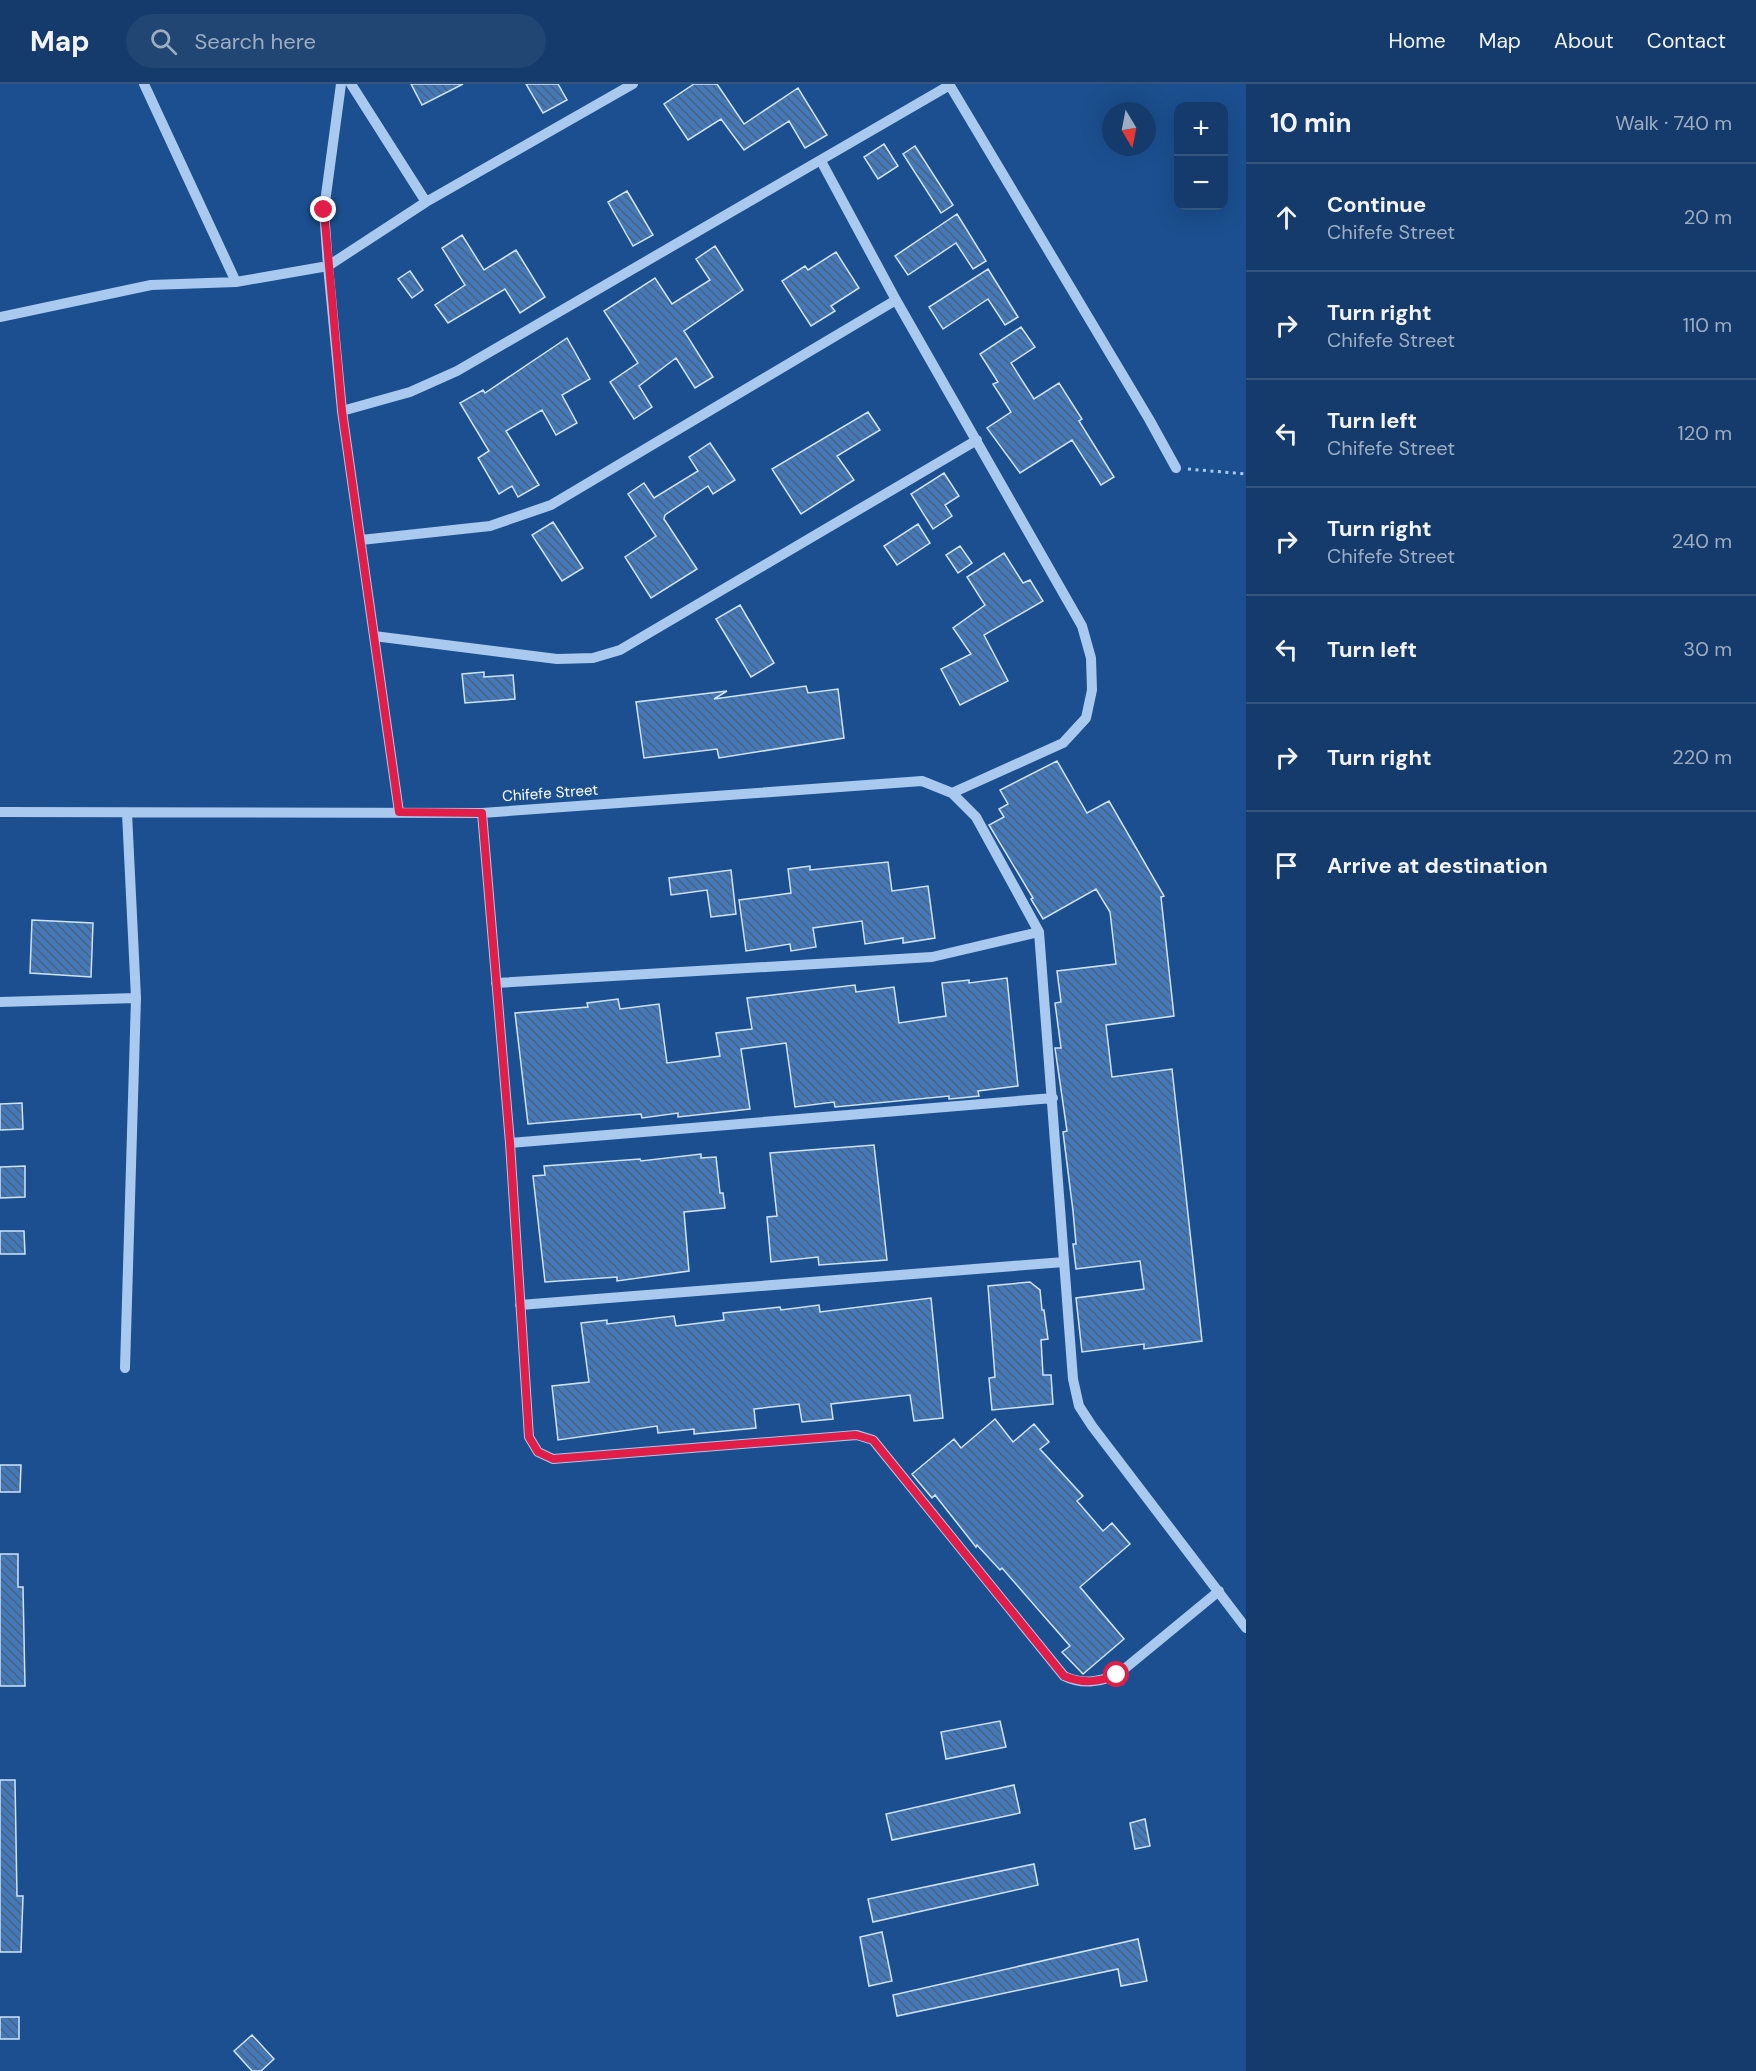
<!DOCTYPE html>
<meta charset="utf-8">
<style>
body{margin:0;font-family:"DM Sans",sans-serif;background:#214673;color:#f1f3f6}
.controls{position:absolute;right:18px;top:18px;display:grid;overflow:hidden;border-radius:12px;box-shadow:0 6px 24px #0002}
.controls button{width:54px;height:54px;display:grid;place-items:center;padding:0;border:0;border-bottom:2px solid #33557e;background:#143b6b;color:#f1f3f6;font:30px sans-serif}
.compass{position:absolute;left:1102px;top:18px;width:54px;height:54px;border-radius:50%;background:#143b6b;box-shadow:0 6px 24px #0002;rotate:170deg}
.stop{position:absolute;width:18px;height:18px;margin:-14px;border:4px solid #e11d48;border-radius:50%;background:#fff}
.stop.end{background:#e11d48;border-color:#fff;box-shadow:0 2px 6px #0008}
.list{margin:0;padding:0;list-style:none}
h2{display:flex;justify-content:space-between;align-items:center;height:78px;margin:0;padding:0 24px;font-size:26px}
h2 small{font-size:20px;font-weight:400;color:#9dadc1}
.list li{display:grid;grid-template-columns:39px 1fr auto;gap:18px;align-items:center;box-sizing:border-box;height:108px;padding:0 24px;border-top:2px solid #33557e}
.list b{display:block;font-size:22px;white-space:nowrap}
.list p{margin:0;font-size:20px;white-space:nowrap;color:#9dadc1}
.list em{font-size:20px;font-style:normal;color:#9dadc1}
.icon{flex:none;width:33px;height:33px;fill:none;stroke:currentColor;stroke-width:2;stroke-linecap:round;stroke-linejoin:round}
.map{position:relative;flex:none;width:1246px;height:1987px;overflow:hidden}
header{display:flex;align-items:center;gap:36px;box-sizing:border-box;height:84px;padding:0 30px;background:#143b6b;border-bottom:2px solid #33557e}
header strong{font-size:28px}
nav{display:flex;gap:33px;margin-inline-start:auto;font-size:21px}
.search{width:420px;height:54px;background:#214673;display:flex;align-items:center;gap:15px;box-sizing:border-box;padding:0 21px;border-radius:33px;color:#9dadc1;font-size:22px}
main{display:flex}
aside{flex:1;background:#143b6b}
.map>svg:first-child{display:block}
</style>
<header>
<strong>Map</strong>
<div class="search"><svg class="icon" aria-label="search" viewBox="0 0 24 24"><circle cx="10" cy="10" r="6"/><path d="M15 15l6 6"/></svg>Search here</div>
<nav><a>Home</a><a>Map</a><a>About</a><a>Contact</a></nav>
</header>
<main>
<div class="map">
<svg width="1246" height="1987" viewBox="0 0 1246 1987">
<defs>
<pattern id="building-back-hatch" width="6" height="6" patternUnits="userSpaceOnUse" patternTransform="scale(1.5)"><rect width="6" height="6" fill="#4478b7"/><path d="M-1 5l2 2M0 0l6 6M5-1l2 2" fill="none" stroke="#486282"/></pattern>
</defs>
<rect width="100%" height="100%" fill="#1b4f8f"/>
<path fill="url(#building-back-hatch)" stroke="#cfe3fa" stroke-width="1.5" d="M411,0H463L422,21Z
M526,0H558L567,16L543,29Z
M694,0H717L744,40L798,4L827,51L805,64L789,37L744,66L721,35L688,56L664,20Z
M884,60L898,82L878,95L864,73Z
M915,62L953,121L941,129L903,70Z
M627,107L653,151L633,162L608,118Z
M957,130L986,177L973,185L956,159L908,191L895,172Z
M462,151L484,186L516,166L545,213L520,229L505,205L448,239L435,221L465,201L442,164Z
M715,162L743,206L684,247L713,293L695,304L676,274L639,302L652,323L634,335L610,298L638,279L604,227L655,194L672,220L710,196L696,175Z
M836,168L859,204L831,222L835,227L811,242L782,197L805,182L808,186Z
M988,185L1018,233L1005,241L988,215L943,245L929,223Z
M410,187L423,206L412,214L398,195Z
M1021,243L1035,263L1011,279L1034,315L1059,299L1082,335L1079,337L1114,393L1101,401L1072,356L1020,389L987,344L1011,328L993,300L998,298L980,270Z
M567,254L590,295L562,311L577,339L556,351L542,326L506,347L539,401L518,413L512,402L499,410L478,374L489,367L460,319L483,306L485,309Z
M868,328L880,346L837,372L854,396L801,430L772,385Z
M710,359L735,396L713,410L708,402L665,431L664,435L697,485L651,514L625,473L656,452L628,410L644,399L654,414L698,387L689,373Z
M944,389L959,412L945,421L952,432L933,445L911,410Z
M553,438L583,484L562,497L532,451Z
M918,440L930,459L897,481L884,462Z
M960,462L972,479L958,489L946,471Z
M1004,469L1023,499L1030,496L1043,517L984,551L1008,597L960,621L941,585L971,570L953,544L985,521L967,493Z
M740,521L774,579L751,593L716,535Z
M484,588V593L513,591L515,615L465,619L462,590Z
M806,602L808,609L838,605L844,654L719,674L717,665L644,674L636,618L727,607L714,615Z
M1057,677L1087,729L1109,717L1164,812L1161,813L1174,932L1106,941L1112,993L1172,985L1202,1257L1144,1265V1260L1082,1268L1076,1214L1144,1205L1140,1177L1076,1185L1073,1160H1076L1073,1127L1063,1048L1067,1047L1055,964H1061L1055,919L1061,918L1057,887L1116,880L1110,828L1096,805L1043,835L1031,815L1033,814L989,741L1004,733L999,725L1008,720L1000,706Z
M888,778L892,807L928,802L935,854L903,859V854L865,860L862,837L813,844L816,863L791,867L790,860L746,867L739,816L791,809L788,785L810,782V786Z
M731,786L736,830L711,833L707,806L671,811L669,794Z
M32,836L93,839L91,893L30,889Z
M1007,894L1018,1002L978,1007L979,1012L960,1014L949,1015V1012L835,1023L834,1018L795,1023L786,959L741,965L750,1025L678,1033V1029L642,1034L641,1030L528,1040L515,929L588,923L587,919L618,915L620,925L659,920L667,979L720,972L716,949L752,945L747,914L855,901L856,908L894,903L899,939L946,932L942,899L969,896V899Z
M22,1019L23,1045L0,1046V1020Z
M874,1061L887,1176L819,1181L818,1173L771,1178L767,1133L777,1132L770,1069Z
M701,1070V1074L716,1073L720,1109H723L725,1124L684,1128L689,1187L617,1197V1193L545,1198L533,1092L545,1091L544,1082L640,1075L641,1077Z
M25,1082V1113L0,1114V1083Z
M0,1147H24L25,1170H0Z
M1030,1198L1040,1206L1042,1226H1044L1048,1255L1041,1256L1043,1291H1051L1053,1320L992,1326L989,1294L995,1293L988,1202Z
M931,1214L943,1334L914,1337L910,1311L831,1320L833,1335L802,1338L799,1320L754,1325L756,1344L694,1350V1345L658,1349L657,1342L558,1356L552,1302L589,1298L581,1239L607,1236V1240L674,1232L676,1242L724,1236L723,1229L780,1223L781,1226L819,1221L820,1228Z
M995,1335L1013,1358L1034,1340L1049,1358L1040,1365L1083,1412L1077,1417L1103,1447L1112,1439L1130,1460L1080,1503L1124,1555L1083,1590L1062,1568L1070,1562L1002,1484L1000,1486L977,1461L976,1463L935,1411L932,1414L912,1390L954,1355L961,1364Z
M0,1381H21L20,1408H0Z
M0,1470H18V1503H23L25,1602H0Z
M1000,1637L1006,1663L946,1675L941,1648Z
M0,1696H15L17,1812H23L21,1868H0Z
M1014,1701L1020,1729L892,1756L886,1730Z
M1145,1735L1150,1762L1135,1765L1130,1739Z
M1034,1780L1038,1801L873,1838L868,1815Z
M882,1848L892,1897L869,1902L860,1853Z
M1138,1855L1147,1897L1121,1902L1118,1885L897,1932L893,1911Z
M0,1933H19V1955H0Z
M252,1951L274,1975L261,1987H252L234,1967Z"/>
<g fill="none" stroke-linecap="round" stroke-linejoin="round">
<path stroke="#a9c9ee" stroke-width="3" stroke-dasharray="3 4.5" stroke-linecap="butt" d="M1188,385L1246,390"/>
<path stroke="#a9c9ee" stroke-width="10" d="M144,0L236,198
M341,0L324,126L328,182L342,327L399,728
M351,0L426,118
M949,0L1149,335L1176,384
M821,77L896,216L1082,542L1091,574L1092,606L1086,634L1063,659L952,709
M0,233L151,201L236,198L328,182L426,118L633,0
M342,327L410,308L457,287L950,1
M361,456L490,442L551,421L896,216
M374,552L557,575L593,574L620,566L977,356
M0,728L482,729
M496,899L932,873L1039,848
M0,918L136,914L127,729
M510,1059L1053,1014
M520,1221L1064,1178
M125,1284L136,914
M1219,1507L1117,1591C1098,1598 1082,1601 1064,1592L873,1356L857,1351L553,1375L538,1368L529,1353L510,1059L482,729L922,697L952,709L976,733L1039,848L1073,1295L1079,1322L1092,1342L1246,1544"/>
</g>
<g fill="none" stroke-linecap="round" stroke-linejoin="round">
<path stroke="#e11d48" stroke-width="8" d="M324,126L342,327L399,728L482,729L510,1059L529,1353L538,1368L553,1375L856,1351L873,1356L1064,1592C1083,1600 1098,1598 1117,1591"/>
</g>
<g text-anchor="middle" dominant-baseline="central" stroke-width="6" stroke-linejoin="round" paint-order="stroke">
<g font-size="15" fill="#fff" stroke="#1b4f8f">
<text transform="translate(550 709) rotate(-4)">Chifefe Street</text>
</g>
</g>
</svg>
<div class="controls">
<button>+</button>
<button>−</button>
</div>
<svg class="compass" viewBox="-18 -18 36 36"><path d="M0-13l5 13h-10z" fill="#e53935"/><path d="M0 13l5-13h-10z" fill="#9dadc1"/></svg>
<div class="stop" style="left:1117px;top:1591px"></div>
<div class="stop end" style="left:324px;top:126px"></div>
</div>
<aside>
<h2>10 min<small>Walk · 740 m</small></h2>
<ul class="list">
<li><svg class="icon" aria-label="ahead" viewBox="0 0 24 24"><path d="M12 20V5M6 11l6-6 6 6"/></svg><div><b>Continue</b><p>Chifefe Street</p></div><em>20 m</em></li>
<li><svg class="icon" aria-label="right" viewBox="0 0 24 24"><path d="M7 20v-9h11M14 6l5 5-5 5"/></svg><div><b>Turn right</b><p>Chifefe Street</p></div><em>110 m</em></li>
<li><svg class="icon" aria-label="left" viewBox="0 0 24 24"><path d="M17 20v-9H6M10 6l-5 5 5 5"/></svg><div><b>Turn left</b><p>Chifefe Street</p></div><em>120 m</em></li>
<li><svg class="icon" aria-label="right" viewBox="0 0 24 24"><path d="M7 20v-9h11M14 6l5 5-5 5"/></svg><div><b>Turn right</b><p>Chifefe Street</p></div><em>240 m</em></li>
<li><svg class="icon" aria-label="left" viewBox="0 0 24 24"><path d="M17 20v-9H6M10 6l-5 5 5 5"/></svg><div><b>Turn left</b></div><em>30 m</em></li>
<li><svg class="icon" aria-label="right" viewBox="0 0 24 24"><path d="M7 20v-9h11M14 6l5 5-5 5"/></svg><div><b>Turn right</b></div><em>220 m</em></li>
<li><svg class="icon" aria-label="arrive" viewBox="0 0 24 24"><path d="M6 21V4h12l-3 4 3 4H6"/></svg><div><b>Arrive at destination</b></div></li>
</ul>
</aside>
</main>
